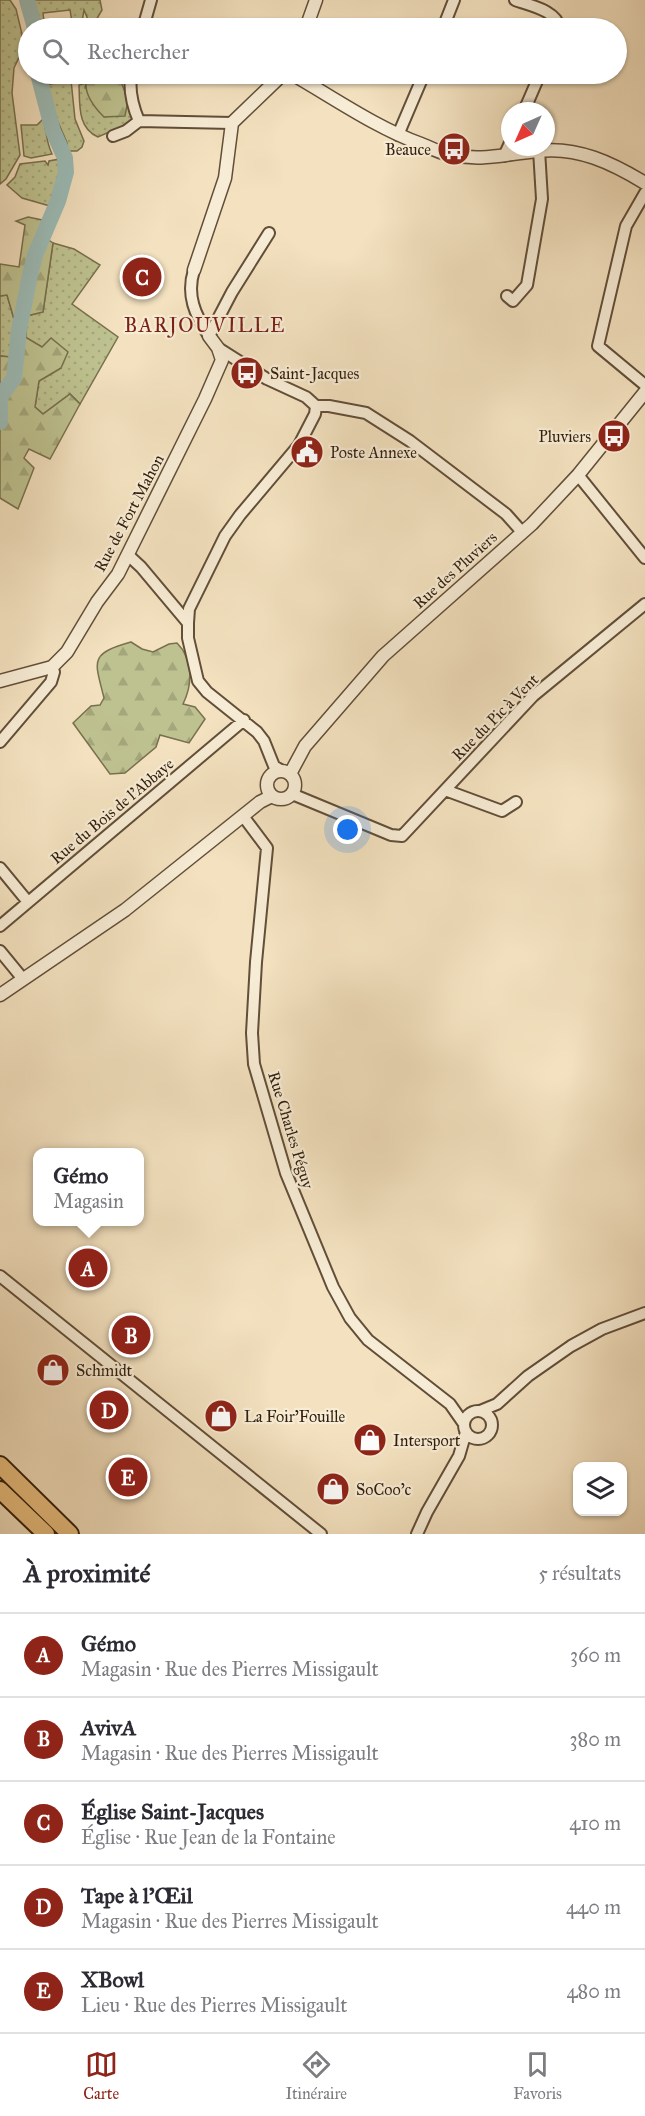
<!DOCTYPE html>
<html lang="fr">
<meta charset="utf-8">
<style>
body{margin:0;font-family:"IM FELL Great Primer",serif;background:#f2f2f3;color:#2b2b33}
.controls{position:absolute;right:18px;bottom:18px;display:grid;overflow:hidden;border-radius:12px;box-shadow:0 2px 4px #0004}
.controls button{width:54px;height:54px;display:grid;place-items:center;padding:0;border:0;border-bottom:2px solid #e1e1e2;background:#fff;color:#2b2b33;font:30px sans-serif}
.compass{position:absolute;left:501px;top:102px;width:54px;height:54px;border-radius:50%;background:#fff;box-shadow:0 2px 4px #0004;rotate:225deg}
.you{position:absolute;left:348px;top:830px;width:21px;height:21px;margin:-15px;border:4px solid #fff;border-radius:50%;background:#1a73e8;box-shadow:0 0 0 9px #1a73e833}
.badge{display:grid;place-items:center;width:39px;height:39px;border-radius:50%;background:#8f2418;color:#fff;font-size:20px;font-weight:700}
.pin{position:absolute;translate:-50% -50%;border:3px solid #fff;box-shadow:0 2px 6px #0006}
.popup{position:absolute;left:33px;top:1148px;width:111px;height:78px;box-sizing:border-box;display:grid;place-content:center;border-radius:12px;background:#fff;filter:drop-shadow(0 2px 4px #0005);font-size:20px;white-space:nowrap;color:#7c7c81}
.popup b{font-size:22px;color:#2b2b33}
.popup::after{content:'';position:absolute;left:50%;top:100%;margin-left:-12px;border:12px solid transparent;border-top-color:#fff}
.list{margin:0;padding:0;list-style:none}
h2{display:flex;justify-content:space-between;align-items:center;height:78px;margin:0;padding:0 24px;font-size:26px}
h2 small{font-size:20px;font-weight:400;color:#7c7c81}
.list li{display:grid;grid-template-columns:39px 1fr auto;gap:18px;align-items:center;box-sizing:border-box;height:84px;padding:0 24px;border-top:2px solid #e1e1e2}
.list b{display:block;font-size:22px;white-space:nowrap}
.list p{margin:0;font-size:20px;white-space:nowrap;color:#7c7c81}
.list em{font-size:20px;font-style:normal;color:#7c7c81}
.icon{flex:none;width:33px;height:33px;fill:none;stroke:currentColor;stroke-width:2;stroke-linecap:round;stroke-linejoin:round}
.map{position:relative;flex:none;width:645px;height:1534px;overflow:hidden}
.search{position:absolute;background:#fff;box-shadow:0 2px 4px #0004;left:18px;right:18px;top:18px;height:66px;display:flex;align-items:center;gap:15px;box-sizing:border-box;padding:0 21px;border-radius:33px;color:#7c7c81;font-size:22px}
.sheet{height:498px;background:#fff}
nav{display:flex;justify-content:space-around;align-items:center;box-sizing:border-box;height:84px;border-top:2px solid #e1e1e2;background:#fff;font-size:16px;color:#7c7c81}
nav a{display:grid;justify-items:center;gap:3px}
nav .on{color:#8f2418}
.map>svg:first-child{display:block}
</style>
<div class="map">
<svg width="645" height="1534" viewBox="0 0 645 1534">
<defs>
<pattern id="grass-dots" width="8" height="8" patternUnits="userSpaceOnUse" patternTransform="scale(1.5)"><rect width="8" height="8" fill="#bec290"/><path d="M2 2h.1M6 6h.1" fill="none" stroke="#a4a67b" stroke-width="1.8" stroke-linecap="round"/></pattern>
<pattern id="forest-firs" width="22" height="20" patternUnits="userSpaceOnUse" patternTransform="scale(1.5)"><rect width="22" height="20" fill="#bec290"/><path d="M5 1l3.5 6h-7zM16 11l3.5 6h-7z" fill="#a4a67b"/></pattern>
</defs>
<rect width="100%" height="100%" fill="#f3e1bf"/>
<filter id="stains"><feTurbulence type="fractalNoise" baseFrequency=".00333" numOctaves="4"/><feColorMatrix values="0 0 0 0 .2 0 0 0 0 .09 0 0 0 0 .02 0 0 0 .5 -.17"/></filter>
<radialGradient id="worn" r=".72"><stop offset=".6" stop-color="#630" stop-opacity="0"/><stop offset="1" stop-color="#630" stop-opacity=".3"/></radialGradient>
<path fill="url(#grass-dots)" stroke="#78704e" stroke-width="1.5" d="M0,0H10L16,9L22,34L21,53L14,68L12,93L20,155L6,179L0,184Z
M32,0H100L102,10L95,22H89L84,10L81,28H73L70,10L43,13L44,22L40,23Z
M71,80L75,119L84,141L82,147L77,151H68L67,143L49,101L46,85Z
M86,83L85,88L128,100L134,121L98,137C77,128 80,104 79,85Z
M44,118C46,130 46,142 52,154L31,158L24,156L21,125H37Z
M60,159L61,169L50,206L22,198L7,185L15,177L20,164L45,161L48,165L49,161Z
M53,243L74,249L100,265L72,304L118,337L80,404L70,394L43,414L35,407L39,381L61,368L42,347L26,338L27,316L43,312Z
M7,295L14,319L11,357L0,356V296Z"/>
<path fill="url(#forest-firs)" stroke="#78704e" stroke-width="1.5" d="M107,75L120,79L128,100L125,116L104,117C95,108 85,96 86,83Z
M28,217L43,220L40,234L53,243L43,312L14,319L7,295L0,296V264L19,267L25,225L16,221Z
M22,335L42,347L51,338L68,352L61,368L39,381L35,407L43,414L70,394L80,404L50,459L29,449L24,458L34,468L18,509L0,498V356L11,357L12,339Z
M131,642L142,649L153,652L169,644L177,643C193,659 193,684 183,704L195,707L205,719L189,743L160,735L156,747L125,773L110,774L73,723L91,706L100,705L104,698C95,661 88,654 131,642Z"/>
<g fill="none" stroke-linecap="round" stroke-linejoin="round">
<path stroke="#717c73" stroke-width="3" d="M40,83L80,77L93,74"/>
<path stroke="#9cbcb7" stroke-width="16" d="M27,0L35,28
M0,397L14,378L19,330L30,275L35,255L58,201L66,172L65,158L53,131L38,74
M0,405V422"/>
<g stroke="#624e39" stroke-width="14">
<path id="minor" d="M515,0C531,6 556,10 560,28
M143,28L151,0
M443,28L454,0
M131,74C129,90 132,105 139,121
M524,111L540,74
M398,135L424,74
M113,136L126,131L139,121L232,123
M504,156L510,143
M645,193L626,226L598,346L645,385
M194,270C186,295 195,315 209,336L232,292L269,233
M507,296L513,301L527,285L542,199L539,150
M218,348L267,379L306,397L316,406H329L366,413L410,441L506,514L522,532
M578,475L645,558
M128,555L141,567L188,623
M0,742L51,682L54,672L52,667
M282,771L274,766L264,741L257,732L207,692L198,681L188,638V623L189,609L225,536L240,515L299,445L315,414L316,406
M445,790L502,811L516,802
M292,794L391,835L402,836L533,696L645,604
M243,816L267,848L256,962L252,1033L254,1064L286,1173L333,1287L350,1318L368,1340L450,1404L464,1424
M0,868L28,902
M0,926L244,720
M0,951L23,979
M0,1276L321,1534
M464 1425a14 14 0 1 1 28 0a14 14 0 1 1-28 0Z
M480,1411L497,1404L528,1376L571,1346L602,1329L645,1313
M417,1534L427,1512L459,1456L466,1432"/>
</g>
<g stroke="#624e39" stroke-width="15">
<path id="tertiary" d="M306,28L316,0
M292,74C334,98 375,127 421,144C429,147 438,152 447,154C482,162 504,154 538,151C577,146 612,163 645,183
M194,270L225,178L232,123L283,74
M0,681L52,667L67,652L97,602L118,574L205,399L222,360L218,348L209,336
M267 785a14 14 0 1 1 28 0a14 14 0 1 1-28 0Z
M290,774L305,746L383,656L532,524L578,475L645,392
M0,995L125,910L260,802L272,796"/>
</g>
<g stroke="#311d0c" stroke-width="20">
<path id="primary" d="M0,1465L70,1534
M0,1490L46,1534"/>
</g>
<use href="#minor" stroke="#f7ecd5" stroke-width="10"/>
<use href="#tertiary" stroke="#f7ecd5" stroke-width="12"/>
<use href="#primary" stroke="#eac080" stroke-width="16"/>
</g>
<defs>
<g id="bus-disc" transform="scale(1.725)"><circle r="9.5" fill="#8f2418" stroke="#f7ecd5"/><path d="M-5-6H5V4H4V6H2V4H-2V6H-4V4H-5ZM-3.5-4V0h7V-4ZM-3.5 1.2v1.5H-2V1.2ZM2 1.2v1.5H3.5V1.2Z" fill="#fff"/></g>
<g id="civic-disc" transform="scale(1.725)"><circle r="9.5" fill="#8f2418" stroke="#f7ecd5"/><path d="M-.6-6.5H3V-4.5H.6V-3L4-1V1h2V6H-6V1h2V-1L-.6-3ZM-1.2 2.5V6h2.4V2.5Z" fill="#fff"/></g>
<g id="shop-disc" transform="scale(1.725)"><circle r="9.5" fill="#8f2418" stroke="#f7ecd5"/><path d="M-5-2.5h2.3a2.7 3.5 0 0 1 5.4 0H5L5.5 6h-11ZM-1.5-2.5h3a1.5 2.3 0 0 0-3 0Z" fill="#fff"/></g>
</defs>
<g fill-rule="evenodd">
<use href="#bus-disc" x="454" y="149"/>
<use href="#bus-disc" x="247" y="373"/>
<use href="#bus-disc" x="614" y="436"/>
<use href="#civic-disc" x="307" y="452"/>
<use href="#shop-disc" x="53" y="1370"/>
<use href="#shop-disc" x="221" y="1416"/>
<use href="#shop-disc" x="370" y="1440"/>
<use href="#shop-disc" x="333" y="1489"/>
</g>
<g text-anchor="middle" dominant-baseline="central" stroke-width="4.5" stroke-linejoin="round" paint-order="stroke">
<g font-size="16" fill="#311d0c" stroke="#f7ecd5" text-anchor="start">
<text x="431" y="149" text-anchor="end">Beauce</text>
<text x="270" y="373">Saint-Jacques</text>
<text x="591" y="436" text-anchor="end">Pluviers</text>
<text x="330" y="452">Poste Annexe</text>
<text x="76" y="1370">Schmidt</text>
<text x="244" y="1416">La Foir'Fouille</text>
<text x="393" y="1440">Intersport</text>
<text x="356" y="1489">SoCoo'c</text>
</g>
<g font-size="16" fill="#311d0c" stroke="#f7ecd5">
<text transform="translate(129 513) rotate(-62)">Rue de Fort Mahon</text>
<text transform="translate(455 570) rotate(-42)">Rue des Pluviers</text>
<text transform="translate(495 717) rotate(-45)">Rue du Pic à Vent</text>
<text transform="translate(112 811) rotate(-40)">Rue du Bois de l'Abbaye</text>
<text transform="translate(291 1130) rotate(73)">Rue Charles Péguy</text>
</g>
<g font-size="20" letter-spacing="1.5" fill="#7a1f14" stroke="#f7ecd5">
<text x="205" y="325">BARJOUVILLE</text>
</g>
</g>
<rect width="100%" height="100%" filter="url(#stains)"/>
<rect width="100%" height="100%" fill="url(#worn)"/>
</svg>
<div class="controls">
<button><svg class="icon" aria-label="layers" viewBox="0 0 24 24"><path d="M12 4l9 5-9 5-9-5zM3 14l9 5 9-5"/></svg></button>
</div>
<svg class="compass" viewBox="-18 -18 36 36"><path d="M0-13l5 13h-10z" fill="#e53935"/><path d="M0 13l5-13h-10z" fill="#7c7c81"/></svg>
<div class="you"></div>
<div class="pin badge" style="left:88px;top:1268px">A</div>
<div class="popup"><b>Gémo</b>Magasin</div>
<div class="pin badge" style="left:131px;top:1335px">B</div>
<div class="pin badge" style="left:142px;top:277px">C</div>
<div class="pin badge" style="left:109px;top:1410px">D</div>
<div class="pin badge" style="left:128px;top:1477px">E</div>
<div class="search"><svg class="icon" aria-label="search" viewBox="0 0 24 24"><circle cx="10" cy="10" r="6"/><path d="M15 15l6 6"/></svg>Rechercher</div>
</div>
<section class="sheet">
<h2>À proximité<small>5 résultats</small></h2>
<ul class="list">
<li><span class="badge">A</span><div><b>Gémo</b><p>Magasin · Rue des Pierres Missigault</p></div><em>360 m</em></li>
<li><span class="badge">B</span><div><b>AvivA</b><p>Magasin · Rue des Pierres Missigault</p></div><em>380 m</em></li>
<li><span class="badge">C</span><div><b>Église Saint-Jacques</b><p>Église · Rue Jean de la Fontaine</p></div><em>410 m</em></li>
<li><span class="badge">D</span><div><b>Tape à l'Œil</b><p>Magasin · Rue des Pierres Missigault</p></div><em>440 m</em></li>
<li><span class="badge">E</span><div><b>XBowl</b><p>Lieu · Rue des Pierres Missigault</p></div><em>480 m</em></li>
</ul>
</section>
<nav>
<a class="on"><svg class="icon" aria-label="map" viewBox="0 0 24 24"><path d="M3 6l6-2 6 2 6-2v14l-6 2-6-2-6 2zM9 4v14M15 6v14"/></svg>Carte</a>
<a><svg class="icon" aria-label="directions" viewBox="0 0 24 24"><path d="M12 3l9 9-9 9-9-9zM9 14v-3h6M13 9l2 2-2 2"/></svg>Itinéraire</a>
<a><svg class="icon" aria-label="saved" viewBox="0 0 24 24"><path d="M7 4h10v16l-5-4-5 4z"/></svg>Favoris</a>
</nav>
